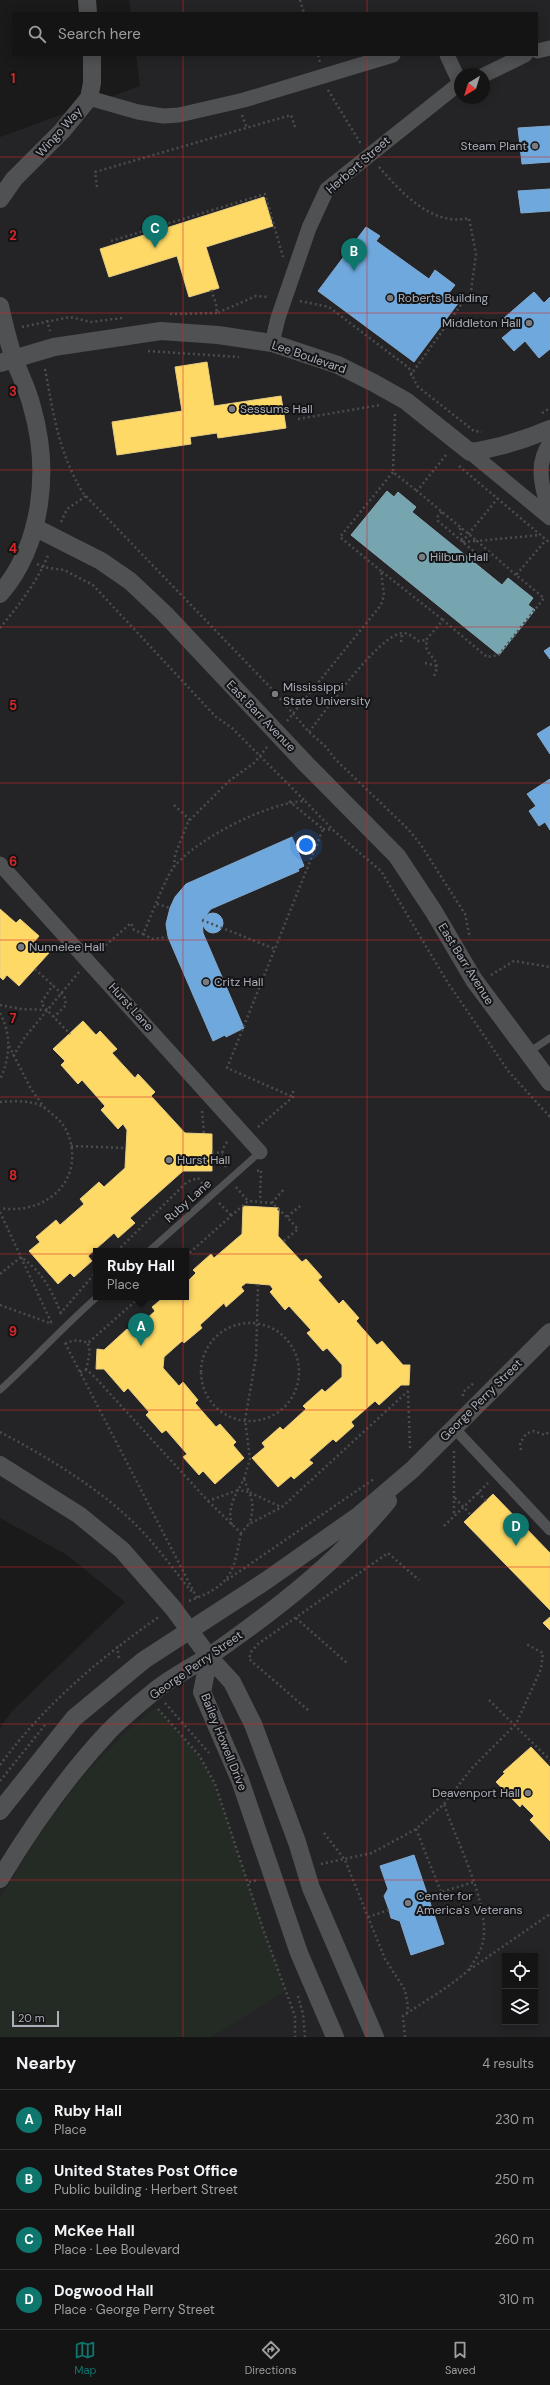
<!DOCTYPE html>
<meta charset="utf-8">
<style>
body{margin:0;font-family:"DM Sans",sans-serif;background:#212122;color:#f1f3f6}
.controls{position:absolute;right:12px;bottom:12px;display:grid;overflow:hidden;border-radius:0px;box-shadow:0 2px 10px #0003}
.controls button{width:36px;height:36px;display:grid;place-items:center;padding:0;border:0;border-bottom:1px solid #333334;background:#141414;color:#f1f3f6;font:20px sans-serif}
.compass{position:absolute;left:454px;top:68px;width:36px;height:36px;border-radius:50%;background:#141414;box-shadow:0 2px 10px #0003;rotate:218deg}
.scale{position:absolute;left:12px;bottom:10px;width:47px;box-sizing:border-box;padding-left:4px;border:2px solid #acafb9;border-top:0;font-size:11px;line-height:14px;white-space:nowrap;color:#acafb9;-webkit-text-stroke:3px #141416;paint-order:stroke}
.you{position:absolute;left:306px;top:845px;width:14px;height:14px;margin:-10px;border:3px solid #fff;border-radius:50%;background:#1a73e8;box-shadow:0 0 0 6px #1a73e833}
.badge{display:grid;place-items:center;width:26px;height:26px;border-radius:50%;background:#0f766e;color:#fff;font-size:13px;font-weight:700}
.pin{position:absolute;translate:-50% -33px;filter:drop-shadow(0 1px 2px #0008)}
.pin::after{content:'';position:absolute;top:21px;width:14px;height:12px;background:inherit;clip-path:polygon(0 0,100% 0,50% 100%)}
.popup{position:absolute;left:93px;top:1248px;width:96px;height:52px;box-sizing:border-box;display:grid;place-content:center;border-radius:0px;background:#141414;filter:drop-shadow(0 1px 3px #0005);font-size:13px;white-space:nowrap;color:#9d9ea0}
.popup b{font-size:15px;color:#f1f3f6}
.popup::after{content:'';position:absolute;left:50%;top:100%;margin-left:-8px;border:8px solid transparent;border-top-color:#141414}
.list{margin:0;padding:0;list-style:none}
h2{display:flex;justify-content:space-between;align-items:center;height:52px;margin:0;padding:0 16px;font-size:17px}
h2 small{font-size:13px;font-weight:400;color:#9d9ea0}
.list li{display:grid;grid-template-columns:26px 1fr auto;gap:12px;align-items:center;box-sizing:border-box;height:60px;padding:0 16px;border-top:1px solid #333334}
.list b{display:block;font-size:15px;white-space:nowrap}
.list p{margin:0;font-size:13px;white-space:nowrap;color:#9d9ea0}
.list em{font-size:13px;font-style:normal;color:#9d9ea0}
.icon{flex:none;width:22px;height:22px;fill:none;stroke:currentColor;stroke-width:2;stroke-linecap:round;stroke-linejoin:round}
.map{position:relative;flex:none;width:550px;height:2037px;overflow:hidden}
.search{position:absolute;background:#141414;box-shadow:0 2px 10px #0003;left:12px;right:12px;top:12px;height:44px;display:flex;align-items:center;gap:10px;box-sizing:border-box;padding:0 14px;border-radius:0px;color:#9d9ea0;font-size:15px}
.sheet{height:292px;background:#141414}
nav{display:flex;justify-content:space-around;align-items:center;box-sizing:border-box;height:56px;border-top:1px solid #333334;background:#141414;font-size:11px;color:#9d9ea0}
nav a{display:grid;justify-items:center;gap:2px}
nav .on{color:#0f766e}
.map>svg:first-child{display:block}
</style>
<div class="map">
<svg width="550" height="2037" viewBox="0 0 550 2037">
<rect width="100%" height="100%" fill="#1a1a1a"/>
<path fill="#242426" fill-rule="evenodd" d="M129,0H550V2037H0V1728L12,1711L125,1602L67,1555L0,1518V137L140,86L136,55H537V13H131ZM460,74H484V98H460ZM96,1251H186V1297H96ZM505,1956H535V2022H505Z"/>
<path fill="#242a24" d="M156,1707L199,1756L214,1784L285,1991L212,2037H0V1898L40,1833L81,1778L127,1731Z"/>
<path fill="#ffd966" stroke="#e6cc7f" d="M264,197L273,226L206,247L219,288L189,297L177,256L109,277L100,249Z
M207,362L214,406L281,396L286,428L218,438L217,433L190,437L191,444L117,455L112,422L182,411L175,367Z
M0,909L16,923L20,919L39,936L35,941L49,953L19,986L7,975L3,980L0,977Z
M83,1021L96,1035L100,1031L117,1049L112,1053L135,1078L138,1074L155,1092L151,1096L185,1133L212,1134V1171H183L130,1218L135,1223L118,1238L114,1233L88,1256L92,1261L74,1277L70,1273L58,1284L29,1251L40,1242L36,1237L56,1220L60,1225L84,1204L80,1199L99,1182L104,1187L125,1168L127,1130L123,1124L118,1129L101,1110L105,1106L82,1080L78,1084L61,1065L65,1061L53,1049Z
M243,1206L279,1208L278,1236L302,1262L306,1259L322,1277L318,1280L339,1304L343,1300L359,1318L356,1321L377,1345L382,1341L403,1365H410L409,1385H401L379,1405L375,1401L351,1422L354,1426L336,1442L333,1439L309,1460L313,1463L294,1479L291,1476L278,1487L252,1458L265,1447L262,1443L280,1427L283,1430L306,1409L303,1406L322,1389L325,1392L342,1377V1365L327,1348L323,1351L307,1333L311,1330L289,1306L285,1310L270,1292L273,1289L270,1285L246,1283L241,1287L244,1291L226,1307L224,1303L200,1325L202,1328L184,1343L182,1341L164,1357L163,1368L179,1386L183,1382L198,1400L195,1403L216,1427L220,1424L236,1442L233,1445L244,1458L215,1484L203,1471L199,1475L183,1457L187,1454L166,1430L162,1433L146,1415L149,1412L128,1388L124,1392L104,1369H96L97,1349L104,1350L127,1329L131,1333L155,1311L152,1307L164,1297H186V1283L196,1273L193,1270L211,1254L214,1258L242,1234Z
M493,1494L550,1553V1610L464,1522Z
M550,1617V1630L543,1623Z
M531,1747L550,1767V1841L530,1820L534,1816L522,1804L520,1807L496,1782L505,1773L503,1772Z"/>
<path fill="#6fa8dc" stroke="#81aad2" d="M550,126V162L522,164L518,128Z
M550,189V211L521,213L518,191Z
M366,227L380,236L376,241L429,279L435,270L455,285L448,294L459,302L414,362L318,291Z
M534,292L544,303L550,297V349L539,358L525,341L514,351L502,338L514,328L504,318Z
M550,647V659L544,651Z
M550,726V754L537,734Z
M550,779V830L545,822L539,826L529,811L536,806L527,794Z
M292,837L304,866L298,869L299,871L211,909L202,920L203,933L244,1028L226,1037L225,1035L213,1041L168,937L166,924L170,908L175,897L186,884Z
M203 923a10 10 0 1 1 20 0a10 10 0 1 1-20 0Z
M414,1855L444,1944L411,1955L400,1921L391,1918L389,1910L384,1896L388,1889L380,1866Z"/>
<path fill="#76a5af" stroke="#86a8b2" d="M387,491L394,497L398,492L416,507L412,512L502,585L508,578L533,598L528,605L535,610L499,655L351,535Z"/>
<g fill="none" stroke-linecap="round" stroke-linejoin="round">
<path stroke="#4b4c4e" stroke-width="2.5" stroke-dasharray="2 3" stroke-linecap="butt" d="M300,0L304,13
M318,55L320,63
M328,90L361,144
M242,115L247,128
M379,167C401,192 432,227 469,218L476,254L471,291L410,376
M97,187L95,172L291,115L295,127
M164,225L165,229
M111,241L265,194L283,257
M211,290L216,303L217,313L256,296L269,297
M300,301L329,307L409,368L417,386L474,431L482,432
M170,314L217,313
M47,320L50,331
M22,327L70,317L91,322L123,318
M148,351L239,357
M45,369C54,416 58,451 83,493L270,687L309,732L326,747L335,759L409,830L421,845L465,914L470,938
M542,413L550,408
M395,414L393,472L417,491
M298,419L380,405
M446,455L417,491L477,541
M459,466L550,543
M442,512L438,516V521L483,559L492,555
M61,522L67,509L86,496
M460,528L462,541
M462,542L498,498
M463,542L476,541
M37,564L43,567L64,570L93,585L216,717L232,728L304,800
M381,571L340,537L393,472
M516,575L477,541L540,535
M0,628C19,605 38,581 49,553
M401,642L402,633
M425,663L437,666
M434,676C441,662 433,660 427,650C426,648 427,642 426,640L443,620L487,657L499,655L544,598L516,575L546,540
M287,721L381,605L384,595L381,571L443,620
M309,732C324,713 380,633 403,633C409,633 414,638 419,641L426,640
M289,801L323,829L227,1068L293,1097
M174,805L190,820
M323,829L332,830
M174,867L175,855L188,822L229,781L254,763L268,746
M157,904L170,908
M202,920L275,949
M143,934L152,939L168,937
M98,952L131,923L134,930L143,934C151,917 164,880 174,867C196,839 269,802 305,801L333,830L381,871L448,983L509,1072L550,1117
M35,969L61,993L65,998L66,1005L54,1017
M491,975L514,961L550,967
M0,1005L21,1009L47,1010L70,1034
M47,1010L41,1003L53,985
M0,1013C12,1036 10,1057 0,1080
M9,1046L31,1089L44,1107
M13,1056L25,1037L79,972
M0,1102C11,1101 23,1101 34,1103C41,1105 47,1109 52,1114C63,1122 68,1131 71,1144C80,1188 39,1215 0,1208
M202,1111L204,1134
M258,1127L293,1097V1088
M71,1146L126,1148
M212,1152L223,1153
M226,1167C220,1159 221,1147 229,1140
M257,1171L261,1170L260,1201
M236,1187L248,1201
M219,1203L231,1215
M272,1203L284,1189
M0,1212L52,1324
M284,1241L298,1229L287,1217L300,1206
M117,1251L187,1182L198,1178L205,1187
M186,1256L248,1201L272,1203L287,1217
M0,1274L21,1257C44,1274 50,1288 61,1313
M0,1305L52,1324
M60,1314L96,1272
M201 1372a49 49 0 1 1 98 0a49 49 0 1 1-98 0Z
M65,1343L197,1598
M65,1344C74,1339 79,1340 88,1343L140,1297
M86,1370L90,1352L88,1343
M80,1372L86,1370L92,1374L208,1501L238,1490L244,1479L250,1459L245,1420L256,1357L258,1284
M408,1391L410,1448
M463,1396V1392L475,1382
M0,1432C46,1456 102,1490 138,1527C158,1547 175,1572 193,1593
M521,1450L520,1443L526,1434L533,1431L545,1435L550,1431
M454,1451V1516
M244,1479L249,1492L281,1507
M478,1492L486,1501
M455,1498L471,1515
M208,1501L241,1533L249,1524L282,1507L408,1391
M232,1525C228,1512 232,1501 238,1490L249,1492C254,1503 253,1513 249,1524
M444,1526L488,1483
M227,1580L374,1479
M189,1601C231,1585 233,1575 241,1533
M296,1618L347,1663
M117,1646L119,1659
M489,1700L550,1760
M165,1703L209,1753
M158,1709L199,1755L215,1784L263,1929L295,2016V2037
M308,1710L249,1659L251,1652L258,1644L388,1553L419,1580
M0,1765C44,1705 99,1659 160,1616
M0,1781L45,1725
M416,1829L441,1892
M324,1833L345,1860L385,1959L405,1990L408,2006L407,2013
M321,1864L372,1853L416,1829L444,1804L472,1768L516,1724L541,1669L543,1653L526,1644
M249,1882L258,1880
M428,1896L474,1882
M368,1917L389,1910
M469,1970L550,1914
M298,1996L303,2014L305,2037
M405,2037L403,2016C417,2006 459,1981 468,1970C475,1961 484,1947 484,1934C486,1897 456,1840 444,1804"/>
<path stroke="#505153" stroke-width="7" d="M529,1052L550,1038
M149,1251L260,1152
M0,1390C33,1360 63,1327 97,1297"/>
<path stroke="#505153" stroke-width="11" d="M454,1428L550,1530"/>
<path stroke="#505153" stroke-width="15" d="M537,51L550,48
M447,55L460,83
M484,75L525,55
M89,98L138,112L163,116L179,115L244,100L393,55
M272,343L278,318L309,228L327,189L460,83
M550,443C534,465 543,491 550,514
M470,452L550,518
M0,864L260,1152"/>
<path stroke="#505153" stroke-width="18" d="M87,0L88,13
M0,199L14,179L62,131L89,98L92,83V55
M0,306C4,324 8,341 14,359C20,375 28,390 32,407C50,469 43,544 0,594
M0,363L54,347L161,331L218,335L272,343L338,365L374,383L406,401L470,452C498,448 524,440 550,429
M36,528L101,561L130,581L165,614L306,764L397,856L434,912L474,980L550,1082
M0,1465L79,1515L122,1550L173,1608L209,1657L232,1682L253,1724L297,1842L311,1888L375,2037
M209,1657L202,1692L240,1780L299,1953L335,2037
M0,1811L74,1718L144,1660L267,1580L358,1516L413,1469L550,1332
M0,1879C31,1827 68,1775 109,1731C124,1716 141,1702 157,1689C176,1674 200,1663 221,1648C282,1605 340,1559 388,1501"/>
</g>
<path fill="none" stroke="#d62828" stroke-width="1" stroke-opacity="0.55" d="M183,0V13M367,0V13M183,55V2037M367,55V2037M0,157H550M0,313H550M0,470H550M0,627H550M0,783H550M0,940H550M0,1097H550M0,1254H550M0,1410H550M0,1567H550M0,1724H550M0,1880H550"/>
<g fill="#797b81" stroke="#141416" stroke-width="1.5">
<circle cx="535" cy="146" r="4"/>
<circle cx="390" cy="298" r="4"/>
<circle cx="529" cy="323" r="4"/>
<circle cx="232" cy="409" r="4"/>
<circle cx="422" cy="557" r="4"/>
<circle cx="275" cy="694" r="4"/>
<circle cx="21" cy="947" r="4"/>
<circle cx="206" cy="982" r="4"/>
<circle cx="169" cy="1160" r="4"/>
<circle cx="528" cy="1793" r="4"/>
<circle cx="408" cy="1903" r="4"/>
</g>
<g text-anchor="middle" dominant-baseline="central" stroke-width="4" stroke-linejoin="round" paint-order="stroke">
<g font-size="12" fill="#acafb9" stroke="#141416">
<text transform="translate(59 132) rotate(-48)">Wingo Way</text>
<text transform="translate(358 165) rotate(-41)">Herbert Street</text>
<text transform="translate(309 357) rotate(19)">Lee Boulevard</text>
<text transform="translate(261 716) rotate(46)">East Barr Avenue</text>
<text transform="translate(466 964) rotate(58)">East Barr Avenue</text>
<text transform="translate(131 1007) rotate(48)">Hurst Lane</text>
<text transform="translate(188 1201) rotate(-42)">Ruby Lane</text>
<text transform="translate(481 1400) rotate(-45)">George Perry Street</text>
<text transform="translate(196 1665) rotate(-35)">George Perry Street</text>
<text transform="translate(224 1742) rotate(68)">Bailey Howell Drive</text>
</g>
<g font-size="12" fill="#acafb9" stroke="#141416" text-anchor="start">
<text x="527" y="146" text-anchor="end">Steam Plant</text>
<text x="398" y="298">Roberts Building</text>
<text x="521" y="323" text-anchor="end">Middleton Hall</text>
<text x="240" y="409">Sessums Hall</text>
<text x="430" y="557">Hilbun Hall</text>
<text x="283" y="687">Mississippi<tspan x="283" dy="14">State University</tspan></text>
<text x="29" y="947">Nunnelee Hall</text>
<text x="214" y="982">Critz Hall</text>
<text x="177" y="1160">Hurst Hall</text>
<text x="520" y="1793" text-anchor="end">Deavenport Hall</text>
<text x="416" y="1896">Center for<tspan x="416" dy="14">America's Veterans</tspan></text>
</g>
</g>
<g font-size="13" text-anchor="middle" font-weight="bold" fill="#d62828" stroke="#141416" stroke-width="4" stroke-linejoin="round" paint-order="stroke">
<text x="13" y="83">1</text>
<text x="13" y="240">2</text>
<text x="13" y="396">3</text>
<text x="13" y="553">4</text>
<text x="13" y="710">5</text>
<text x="13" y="866">6</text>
<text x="13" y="1023">7</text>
<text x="13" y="1180">8</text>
<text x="13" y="1336">9</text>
</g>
</svg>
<div class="controls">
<button><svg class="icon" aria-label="locate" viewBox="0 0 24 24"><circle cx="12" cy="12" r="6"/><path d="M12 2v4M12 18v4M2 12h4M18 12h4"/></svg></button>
<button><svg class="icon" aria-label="layers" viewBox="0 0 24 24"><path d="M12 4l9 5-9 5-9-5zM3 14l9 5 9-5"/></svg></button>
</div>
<svg class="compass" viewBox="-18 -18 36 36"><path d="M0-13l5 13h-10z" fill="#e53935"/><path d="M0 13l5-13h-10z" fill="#9d9ea0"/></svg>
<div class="scale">20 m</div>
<div class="you"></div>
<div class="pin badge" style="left:141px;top:1346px">A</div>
<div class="popup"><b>Ruby Hall</b>Place</div>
<div class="pin badge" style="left:354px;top:271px">B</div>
<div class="pin badge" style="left:155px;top:248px">C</div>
<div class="pin badge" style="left:516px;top:1546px">D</div>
<div class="search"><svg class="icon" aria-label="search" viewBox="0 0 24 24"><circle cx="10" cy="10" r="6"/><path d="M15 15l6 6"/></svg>Search here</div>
</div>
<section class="sheet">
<h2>Nearby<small>4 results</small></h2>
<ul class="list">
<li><span class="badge">A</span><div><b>Ruby Hall</b><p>Place</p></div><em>230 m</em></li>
<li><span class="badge">B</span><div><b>United States Post Office</b><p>Public building · Herbert Street</p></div><em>250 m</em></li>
<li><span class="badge">C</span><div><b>McKee Hall</b><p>Place · Lee Boulevard</p></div><em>260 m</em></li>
<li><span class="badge">D</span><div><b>Dogwood Hall</b><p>Place · George Perry Street</p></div><em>310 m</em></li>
</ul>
</section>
<nav>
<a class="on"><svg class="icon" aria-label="map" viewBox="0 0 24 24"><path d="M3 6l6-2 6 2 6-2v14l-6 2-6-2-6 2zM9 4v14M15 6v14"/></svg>Map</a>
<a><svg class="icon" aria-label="directions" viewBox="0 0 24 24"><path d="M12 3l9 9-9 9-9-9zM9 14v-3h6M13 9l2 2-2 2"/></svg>Directions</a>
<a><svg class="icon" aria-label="saved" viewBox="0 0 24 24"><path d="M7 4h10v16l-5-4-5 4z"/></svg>Saved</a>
</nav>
